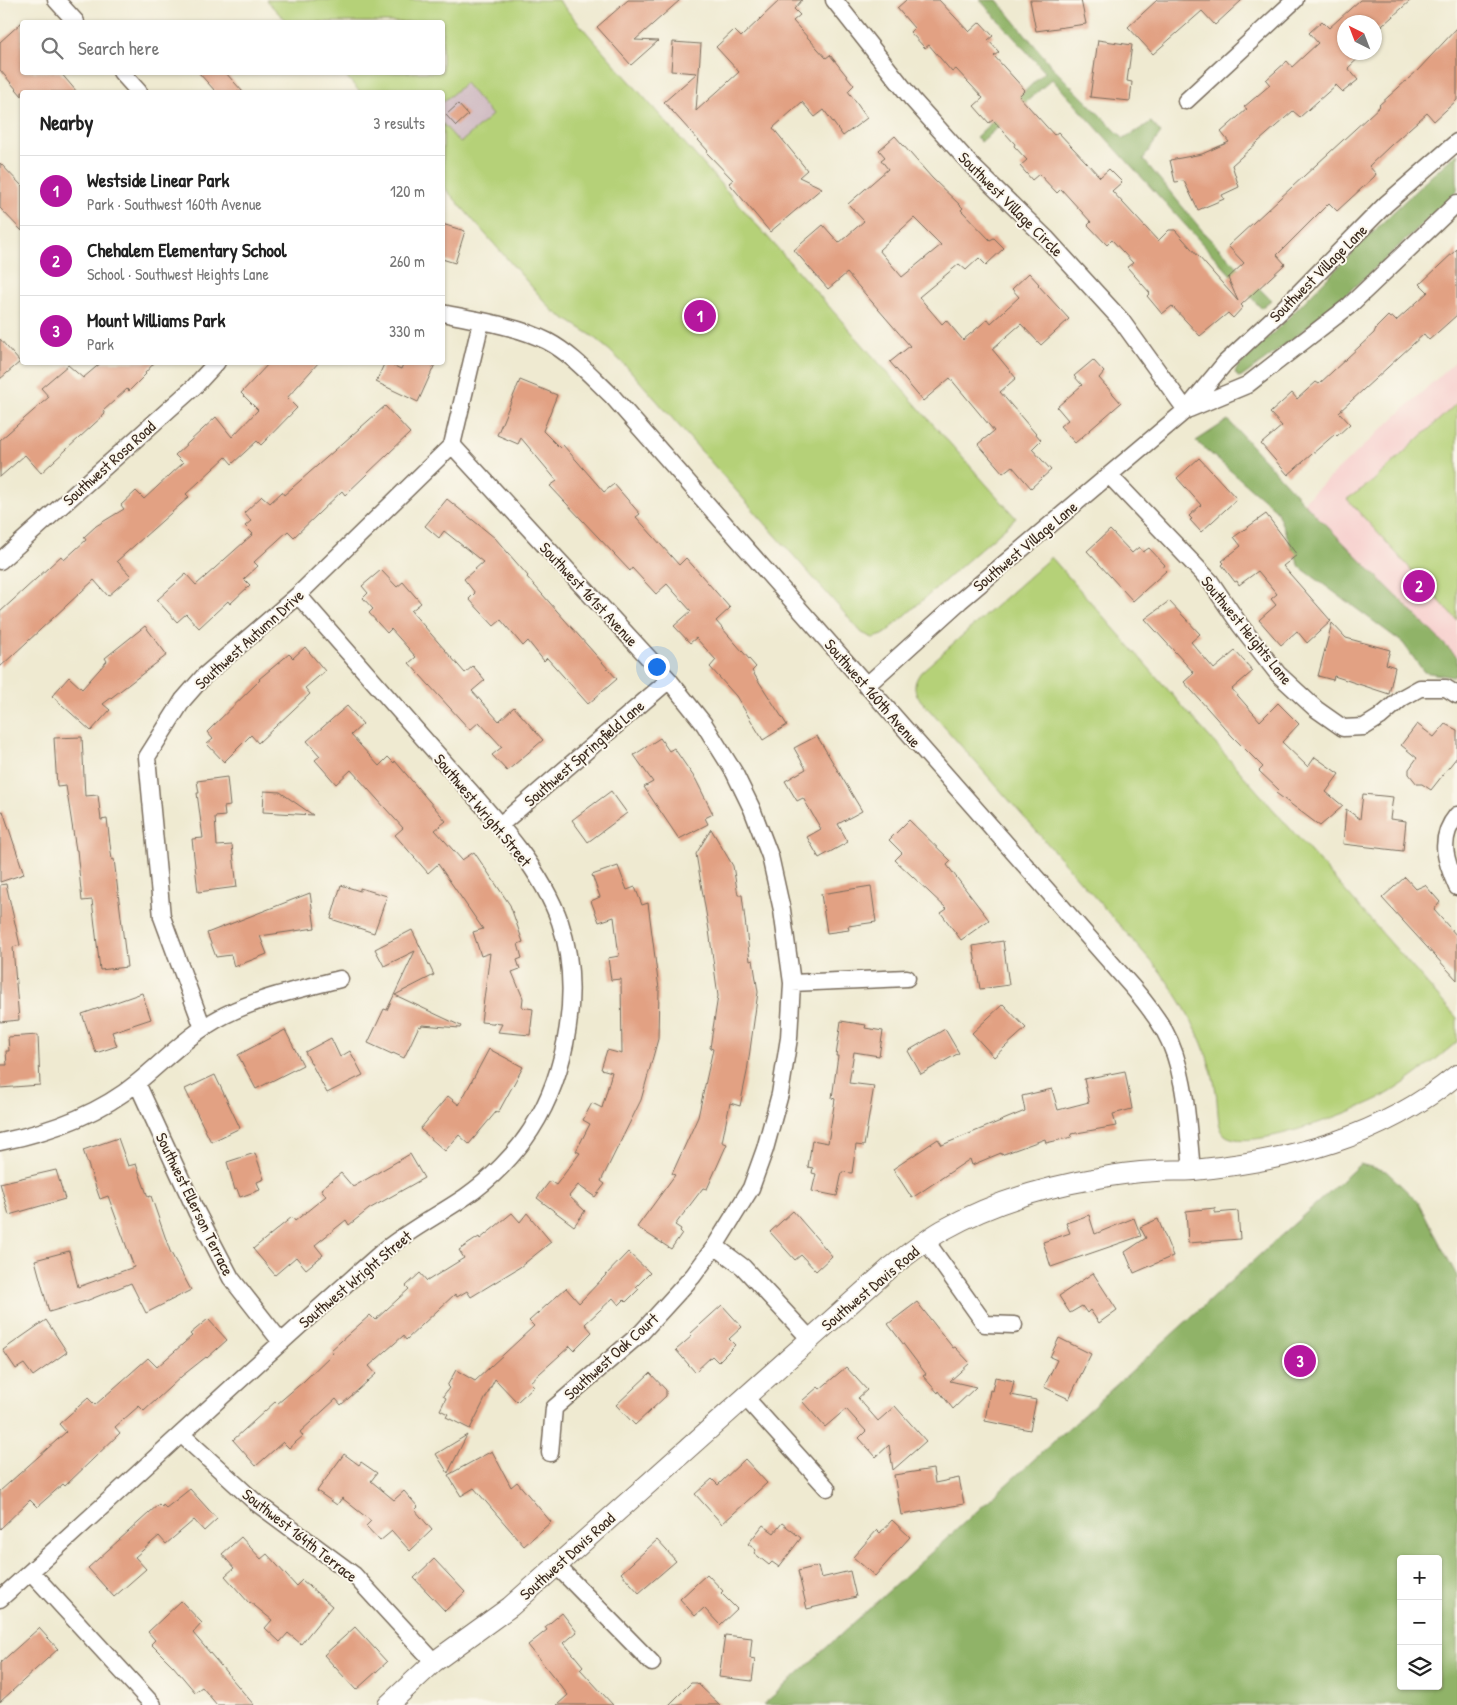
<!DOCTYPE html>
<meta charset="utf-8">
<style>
body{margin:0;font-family:"Patrick Hand",sans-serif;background:#f2f2f2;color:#222}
.controls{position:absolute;right:15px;bottom:15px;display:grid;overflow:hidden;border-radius:5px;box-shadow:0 1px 4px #0004}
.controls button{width:45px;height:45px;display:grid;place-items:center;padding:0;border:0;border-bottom:1px solid #e0e0e0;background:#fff;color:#222;font:25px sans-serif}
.compass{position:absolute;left:1337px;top:15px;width:45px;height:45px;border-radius:50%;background:#fff;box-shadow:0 1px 4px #0004;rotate:318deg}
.you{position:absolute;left:656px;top:666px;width:18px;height:18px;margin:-12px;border:4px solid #fff;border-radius:50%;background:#1a73e8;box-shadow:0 0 0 8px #1a73e833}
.badge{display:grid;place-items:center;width:32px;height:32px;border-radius:50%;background:#b5179e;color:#fff;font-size:16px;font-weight:700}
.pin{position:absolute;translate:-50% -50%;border:2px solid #fff;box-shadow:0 1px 5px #0006}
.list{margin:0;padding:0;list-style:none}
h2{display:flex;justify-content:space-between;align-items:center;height:65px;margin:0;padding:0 20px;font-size:21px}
h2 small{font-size:16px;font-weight:400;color:#767676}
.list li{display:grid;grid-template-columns:32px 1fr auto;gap:15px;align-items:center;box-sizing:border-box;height:70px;padding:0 20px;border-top:1px solid #e0e0e0}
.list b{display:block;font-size:19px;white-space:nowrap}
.list p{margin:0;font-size:16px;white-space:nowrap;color:#767676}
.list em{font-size:16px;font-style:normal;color:#767676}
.icon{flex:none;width:28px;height:28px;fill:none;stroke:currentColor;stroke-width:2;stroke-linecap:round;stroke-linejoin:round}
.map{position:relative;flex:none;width:1457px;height:1705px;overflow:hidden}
.search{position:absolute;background:#fff;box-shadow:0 1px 4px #0004;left:20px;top:20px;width:425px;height:55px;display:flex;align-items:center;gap:12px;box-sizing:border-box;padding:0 18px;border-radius:5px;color:#767676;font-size:19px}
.panel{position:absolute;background:#fff;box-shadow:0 1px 4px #0004;left:20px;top:90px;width:425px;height:275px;border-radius:5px}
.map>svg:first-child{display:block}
</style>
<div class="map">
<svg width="1457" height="1705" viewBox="0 0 1457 1705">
<rect width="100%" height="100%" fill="#fbf7ec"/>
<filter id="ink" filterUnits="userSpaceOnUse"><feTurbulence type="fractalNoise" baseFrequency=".02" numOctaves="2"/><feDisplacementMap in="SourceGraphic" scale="10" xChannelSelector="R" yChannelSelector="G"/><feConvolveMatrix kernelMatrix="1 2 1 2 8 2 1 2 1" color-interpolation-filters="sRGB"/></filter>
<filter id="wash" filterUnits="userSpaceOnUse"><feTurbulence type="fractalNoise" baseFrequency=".0096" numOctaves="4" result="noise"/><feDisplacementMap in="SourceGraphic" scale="20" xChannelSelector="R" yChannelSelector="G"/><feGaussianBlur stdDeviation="1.12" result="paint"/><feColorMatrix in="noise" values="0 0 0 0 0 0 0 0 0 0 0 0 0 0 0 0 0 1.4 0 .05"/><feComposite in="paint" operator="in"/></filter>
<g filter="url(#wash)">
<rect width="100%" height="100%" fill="#efead1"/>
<path fill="#f7d0ce" d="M1457,360V671L1303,502Z"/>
<path fill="#d2bec4" d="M464,83L493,115L460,144L443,124L442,102Z"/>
<path fill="#b5d178" stroke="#787e4b" d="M266,0H558L1016,518L883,635L873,638L862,633L627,367L609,350L591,335L553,311L443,186V124L460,143L492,115L465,83L443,102L442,92H360L343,73L442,72V22H287Z
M1457,403V620L1347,499L1372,482Z
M1051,557L1457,1018V1042C1434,1061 1410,1081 1384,1096C1360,1109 1242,1157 1223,1133C1217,1125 1218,1103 1216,1092C1215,1085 1213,1077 1211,1070C1201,1033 1182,1001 1159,970L917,696C913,687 915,680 921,672Z"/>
<path fill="#90b368" stroke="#666e43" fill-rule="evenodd" d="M980,0H997L1055,70L1124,139L1151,122L1161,133L1143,159L1205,234L1271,300L1261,308L1052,79L981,142L976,137L1045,72Z
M1457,153V191C1389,256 1320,322 1243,376L1238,377L1235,372L1238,367C1312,297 1380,220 1457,153Z
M1228,420L1303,502L1457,657V672L1453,677L1424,672L1403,643L1300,567L1276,510L1196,441Z
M1360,1164L1386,1171L1418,1202L1457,1276V1705H763ZM1401,1559H1438V1686H1401Z"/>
<g id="blocks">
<path fill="#e2a183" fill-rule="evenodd" d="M628,0H680L635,40L658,41L631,65L597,27Z
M780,0H802L794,9L800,15L793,21L826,58L830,55L854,85L848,91L867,118L843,136L824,110L815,117L802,102L773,128L807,170L799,177L822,188L770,232L729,183L733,180L706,152L708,151L664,102L697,73L671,71L673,42L701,44L696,111L739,72L716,47L734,30L741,37Z
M906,0H939L969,32L980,22L993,36L988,40L999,52L994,56L1025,90L1019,96L1054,135L1058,132L1100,177L1109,169L1122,182L1112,191L1158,241L1169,230H1175L1238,301L1228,278L1244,263L1228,246L1380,106L1379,105L1417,71L1457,28V100L1434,121L1427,113L1391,145L1369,166L1376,174L1374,177L1337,211L1329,203L1277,255L1285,264L1241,305L1243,307L1233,318L1228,313L1200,336L1172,306L1162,314L1147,296L1150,293L1127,267L1133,263L1112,240L1107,245L1088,225L1091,222L1061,189L1057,193L1039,174L1032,180L1020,166L1027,160L1014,146L1015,144L993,120L989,123L974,106L983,98L956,69L952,72L929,45L925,48L910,32L914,28L897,8Z
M1030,0H1081L1086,24L1036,31Z
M1157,0H1242L1215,25L1202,11L1153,54L1128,27Z
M1360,0H1411L1374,33V22H1344V52H1365L1348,68L1358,80L1343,92L1336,85L1300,117L1293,111L1232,165L1239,187L1222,195L1224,199L1198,210L1184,181L1175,182L1170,160L1202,154L1229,142L1221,132L1247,109L1244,107L1270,85L1266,80L1287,61L1292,67L1318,43L1309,33L1322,21L1329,28Z
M22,22V72H60L77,92H22V96L0,70V42Z
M1098,40L1132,45L1127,81L1132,82L1130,101L1090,97Z
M198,72H225L243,92H216Z
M458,104L468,115L456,126L446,115Z
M895,136L932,178L963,208L961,210L990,240L994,238L1004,248L986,265L979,258L966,270L959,264L919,297L942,324L946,320L963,340L988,319L991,323L1019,297L1012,289L1029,273L1039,284L1038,285L1069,319L1041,345L1021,324L992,349L1016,378L1000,392L1041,440L1032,449L1051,470L1031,488L1012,466L1003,473L978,444L994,431L950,378L923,401L890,362L910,346L847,273L828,289L794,250L823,225L839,243L864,221L848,204L888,169L881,160L885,157L879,150ZM914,218L941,245L902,277L879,250Z
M0,163L22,186V231L0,208Z
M442,224L465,231L455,263L442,259Z
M1457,249V315L1429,340L1424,334L1339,412L1350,424L1337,436L1335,434L1288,475L1261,444L1282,426L1270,413L1292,393L1297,399L1316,382L1319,384L1374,333L1376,328L1388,316L1390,318L1392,317L1396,321L1428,292L1420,284Z
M0,339L20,362L0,379Z
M1093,360L1104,372L1099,378L1121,403L1075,443L1060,426L1068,420L1057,407L1082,385L1074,376Z
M102,362H155L145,373L146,374L129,391L127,389L103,411L105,414L41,473L25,455L0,477V440L49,397L41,388L68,365L83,378Z
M270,362H319L287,398L297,408L261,445L257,441L232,464L226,457L186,494L189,497L117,561L131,576L108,596L94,580L0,667V612L61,556L64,560L86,540L84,537L96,526L124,509L121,505L136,491L144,499L183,463L175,455L216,417L232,437L258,410L241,393Z
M385,362L401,369L404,362H436L418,402L376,382Z
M520,380L557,395L543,431L560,448L563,445L604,492L614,484L640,514L636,517L679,565L686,558L730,608L716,621L756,667L752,671L787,725L763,740L736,696L710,667L716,660L696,638L690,643L674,626L691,611L667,584L656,594L632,568L630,571L550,486L557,481L521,438L518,444L497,435Z
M385,406L410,433L345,495L342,491L294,537L288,531L254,562L258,566L244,579L250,585L230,604L228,601L199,628L186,614L177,622L157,600L186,574L196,585L253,534L245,526L251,521L244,513L262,496L270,503L282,492L284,495Z
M1199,458L1237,499L1201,532L1190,520L1192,519L1189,516L1201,505L1177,478Z
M447,499L495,538L528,576L527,577L617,679L588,704L547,658L544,661L528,641L523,646L501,620L494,626L469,599L475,593L464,579L483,562L444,531L439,538L425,526Z
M1266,514L1297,555L1283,566L1331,621L1307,643L1297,631L1281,645L1259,620L1276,605L1271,599L1277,594L1258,571L1239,585L1237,581L1235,582L1222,565L1224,563L1222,561L1241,546L1234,537Z
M1110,530L1132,553L1139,547L1143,552L1149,548L1165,565L1163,568L1166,571L1133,601L1087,551Z
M381,570L397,587L403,582L421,603L411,611L465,673L473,666L485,680L472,691L499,721L514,707L543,740L507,771L492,755L502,747L479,722L470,730L409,663L416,657L391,629L387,633L369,613L373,609L363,598L368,593L362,586Z
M1169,601L1200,634L1191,642L1214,669L1235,651L1253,671L1232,689L1260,721L1278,703L1299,724L1282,742L1308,767L1315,757L1339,774L1326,792L1343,806L1320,826L1276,793L1279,790L1259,771L1263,767L1232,736L1184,682L1194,673L1145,619Z
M1332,623L1346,638L1390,650L1386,664L1395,667L1389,694L1334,676L1333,680L1318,676Z
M145,626L167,655L103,704L110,710L91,731L52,696L69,677L82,689L107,661L105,658Z
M305,647L325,671L305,688L310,694L258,743L251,735L224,762L207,744L213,739L207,732L260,680L259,679L289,654L293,658Z
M347,706L363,724L351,735L379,766L388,757L394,763L395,761L446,821L435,830L462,860L474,852L510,905L523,942L518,944L522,958L517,960L520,969L512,972L523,998L522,1007L533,1009L530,1035L498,1032L502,1024L481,1022L490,953L481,956L473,932L483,929L438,864L428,873L395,835L403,828L351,770L336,784L315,760L320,756L307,741Z
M1417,724L1434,737L1445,724L1457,730V757L1431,790L1422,784H1417L1409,774V769L1417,758L1401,745Z
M817,736L862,811L838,824L848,842L819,858L807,837L821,829L803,798L797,801L785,781L806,769L794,748Z
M82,737L85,796L98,795L101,820L107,819L112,860L114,859L127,967L100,970L92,900L82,901L77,850H76L66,786L57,787L54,738Z
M660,738L669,751L674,748L696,780L713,814L705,818L708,824L679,839L644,787L653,782L634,755Z
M227,777L230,806L224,807L225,816L215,817L217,846L232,845L237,887L198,892L192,839L203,838L197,793H199L197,781Z
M264,791L280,792L313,815L263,812Z
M611,791L627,813L588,842L572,820Z
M1363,794L1393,797L1390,819L1406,821L1403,851L1343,844L1346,809L1360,819Z
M3,811L24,874L0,882V812Z
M909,820L951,861L947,865L989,920L961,940L941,913L947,909L895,860L902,853L889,840Z
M711,829L733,866L738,895H742L750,961L753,960L758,992L747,1072L740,1106L730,1103L722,1142L727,1144L707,1189L703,1188L675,1225L681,1229L680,1231L682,1233L671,1249L637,1227L675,1175L672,1174L698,1117L713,1049L710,1048L718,996L709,930L696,854Z
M618,866L627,890L635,887L642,905L648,903L659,989L658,1039L641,1100L601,1181L605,1184L595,1197L578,1185L569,1196L585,1211L574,1226L537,1198L550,1181L556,1185L580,1153L576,1151L590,1124L583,1120L592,1103L602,1108L612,1072L601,1069L607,1050L622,1054L621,979L611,980L608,958L619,956L614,917L599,922L591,901L600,897L592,875Z
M1405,877L1416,889L1425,885L1440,902L1434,910L1457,936V980L1382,898Z
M6,884L20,945L13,947L19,1020L0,1022V885Z
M341,885L360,891V888L387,896L374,933L331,919Z
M871,886L876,922L848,926L849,930L827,933L821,894Z
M310,893L315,928L260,936L267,954L234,967L231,955L216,957L207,933Z
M412,930L434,975L395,995L461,1026L460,1028L422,1025L421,1027L419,1026L404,1058L393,1053L392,1054L368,1043L384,1009L387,1010L415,951L384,966L375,949Z
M1003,941L1009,985L980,989L973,946Z
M142,993L151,1019L112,1032L117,1046L96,1053L82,1014Z
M1003,1004L1026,1028L994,1057L972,1033Z
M841,1021L866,1025L865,1028L883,1031L879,1056L854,1052L849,1083L874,1086L864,1146L856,1145L852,1173L842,1172L837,1196L812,1191L816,1174L812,1173L813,1168L808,1167L812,1140L828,1143L835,1099L832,1098L838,1056H836Z
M945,1029L959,1053L921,1074L908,1051Z
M285,1030L303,1065L256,1089L238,1055Z
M38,1035L40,1085L0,1088V1065H7L6,1051H9L8,1037Z
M331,1038L340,1057L350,1051L363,1075L327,1093L305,1052Z
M489,1049L523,1067L498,1113L496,1112L469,1144L459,1135L445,1151L420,1129L448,1096L459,1105Z
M1125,1071L1132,1109L1113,1114L1116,1126L1071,1134L1072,1137L1046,1143L1045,1139L1001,1155V1153L972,1165L970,1159L912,1198L893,1169L938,1139L942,1145L1025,1111L1022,1096L1052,1089L1058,1110L1089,1102L1084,1079Z
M215,1075L240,1128L211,1142L185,1089Z
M118,1138L128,1166L136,1164L148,1197L151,1196L170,1251L191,1290L146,1313L131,1283L86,1301L49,1312L35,1260L69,1251L78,1287L134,1267L108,1196L100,1199L83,1150Z
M255,1153L264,1179L257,1182L260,1190L240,1197L237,1189L235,1190L227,1162Z
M410,1154L424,1178L369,1209L349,1225L346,1220L315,1245L323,1255L306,1269L296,1257L275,1275L253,1249L292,1217L295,1221L326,1196L321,1189L341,1173L353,1187Z
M56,1170L65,1199L9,1215L0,1183Z
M1215,1208V1213L1238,1211L1240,1239L1188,1243L1186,1211Z
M793,1211L832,1256L816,1271L801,1255L795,1260L770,1232Z
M512,1213L520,1222L527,1213L551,1242L520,1267L471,1297L467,1291L457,1297L455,1294L406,1340L403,1336L369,1366L376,1374L341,1405L336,1399L300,1432L303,1436L289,1448L283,1442L256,1466L233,1440L275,1402L277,1404L304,1381L333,1353L331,1350L370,1315L375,1320L409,1289L406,1286L420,1273L427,1281L464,1258L459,1250L479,1237L480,1239Z
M1089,1215L1095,1234L1134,1218L1141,1236L1051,1267L1043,1242L1070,1233L1066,1223Z
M1158,1219L1173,1256L1134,1273L1125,1252L1146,1238L1140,1227Z
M628,1252L650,1273L636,1287L639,1289L626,1302L624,1300L619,1305L613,1298L585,1324L592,1332L574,1350L570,1346L530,1382L534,1386L517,1402L495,1379L470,1429L446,1417L448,1414L440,1410L446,1398L443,1396L449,1388L447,1386L456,1370L475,1381L534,1326L529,1321L566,1288L579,1303Z
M1093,1273L1117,1310L1099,1323L1090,1310L1087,1313L1082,1306L1070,1313L1059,1296Z
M917,1302L953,1348L955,1347L970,1363L950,1381L976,1387L953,1409L939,1391L938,1393L923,1376L926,1374L888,1324Z
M722,1305L742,1327L729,1339L735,1345L718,1362L712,1356L695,1372L676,1350L692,1336L690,1334Z
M208,1319L227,1340L207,1358L206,1357L182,1376L144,1411L139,1406L115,1427L120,1433L65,1486L63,1484L37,1507L30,1500L0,1529V1491L66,1432L59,1424L88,1398L95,1405L148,1358L157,1367L192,1336L190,1334Z
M46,1320L67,1352L33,1376L24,1364L16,1369L3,1350Z
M1059,1338L1091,1354L1069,1399L1044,1387L1057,1360L1050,1357Z
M846,1367L867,1390L858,1398L878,1421L895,1406L926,1441L893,1470L889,1445L876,1457L859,1438L866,1431L846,1409L825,1427L802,1401L818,1387L820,1389Z
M650,1373L666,1390V1396L635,1425L616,1405Z
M995,1377L1014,1381L1011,1395L1036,1400L1030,1430L985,1421L990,1390L992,1391Z
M467,1435L448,1473L436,1454Z
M492,1451L511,1487L517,1482L551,1522L524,1546L474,1488L461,1496L448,1475Z
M344,1454L359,1465L361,1462L377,1473L371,1481L394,1500L404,1491L418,1507L415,1510L432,1530L410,1551L392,1531L380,1541L366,1526L371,1521L342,1498L337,1505L317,1491Z
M745,1459L767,1483L722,1524L695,1494L712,1479L718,1485Z
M933,1469L935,1483L959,1478L964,1504L901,1515L894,1475Z
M190,1489L217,1519L204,1531L194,1520L166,1544L159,1536L135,1557L146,1569L114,1597L88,1568L159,1504L162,1507L163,1505L166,1508Z
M892,1520L910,1537L875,1576L853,1557L877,1530L880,1533Z
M782,1523L801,1538L779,1567L772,1562L769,1565L754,1553L756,1550L748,1544L763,1525L774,1533Z
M241,1537L261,1559L267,1554L296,1586L302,1580L332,1606L301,1644L288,1633L280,1642L265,1628L272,1620L250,1602L249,1603L225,1576L234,1568L222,1554Z
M657,1540L676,1561L639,1593L621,1573Z
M434,1559L465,1592L445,1611L414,1578Z
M818,1566L821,1578L850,1571L856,1597L807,1609L798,1571Z
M707,1574L723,1591L721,1593L737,1609L720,1625L704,1608L695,1616L680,1599Z
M181,1601L202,1623L193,1633L254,1705H217L202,1687L195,1692L173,1666L151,1644L155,1640L148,1632Z
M562,1613L577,1632L564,1643L583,1666L580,1669L613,1705H557L568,1695L528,1645L547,1630L545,1627Z
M355,1627L387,1662L356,1690L324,1655Z
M39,1628L58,1649L0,1702V1663Z
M725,1635L752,1638L750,1658L755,1659L752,1681L719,1677Z
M691,1683H697L720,1705H669Z"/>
</g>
</g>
<g filter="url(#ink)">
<use href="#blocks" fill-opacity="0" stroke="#7a6d5d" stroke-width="1"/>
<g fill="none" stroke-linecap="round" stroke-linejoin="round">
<g stroke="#7a6d5d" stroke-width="19">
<path id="minor" d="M56,0L76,22
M834,0L912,99L972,166L1046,238L1121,320L1186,410
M121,72L139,92
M1186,101L1295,0
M442,313C475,320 518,326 547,341C572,354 592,377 612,396L1134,989C1145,1002 1155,1015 1164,1030C1187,1071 1187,1124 1192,1170
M1189,409L1247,385L1349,306L1457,203
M452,445L669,680L704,724L734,772L752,809L770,856L782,910L792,983L789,1038L780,1094L765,1149L751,1188L715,1246L693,1276L641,1333L554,1408L550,1453
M1109,475L1210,581L1240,625L1278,674L1316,709L1343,728L1364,727L1380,717L1402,698L1420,688H1446L1457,695
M0,561L194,387L217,362
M866,686L960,601L1186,410L1225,363L1284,308L1386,204L1457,142
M1457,815C1437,839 1446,862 1457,887
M500,825L669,680
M792,983L907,978
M203,1028L162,917L147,757L183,700L204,676L298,595L452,445L481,322
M137,1083L196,1211L231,1278L281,1342
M0,1142C50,1132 98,1115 138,1082C166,1059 191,1032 225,1015C261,997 301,989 340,979
M926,1241L985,1324L1014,1325
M715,1246L743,1267L810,1339
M745,1397L827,1488
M181,1434L254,1501L354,1575L434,1662
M557,1566L652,1663
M31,1572L153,1705
M0,1599C128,1485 252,1366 381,1253C407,1231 437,1216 465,1197C490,1180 515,1155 531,1130C568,1072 582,987 560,922C539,862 486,810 445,763C396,707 347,651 298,595"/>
</g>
<g stroke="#7a6d5d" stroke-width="22">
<path id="tertiary" d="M388,1705L434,1662L510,1607L536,1584L890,1268C907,1255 924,1241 943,1230C988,1205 1041,1188 1093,1179C1113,1175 1135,1172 1156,1171C1169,1170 1182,1171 1194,1170C1292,1160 1380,1138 1457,1075"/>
</g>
<use href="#minor" stroke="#fff" stroke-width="16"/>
<use href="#tertiary" stroke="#fff" stroke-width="20"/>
</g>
</g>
<g text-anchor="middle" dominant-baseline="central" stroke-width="4" stroke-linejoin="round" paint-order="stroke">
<g font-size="16" fill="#3b2a1e" stroke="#fbf7ec">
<text transform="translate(1011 204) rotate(45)">Southwest Village Circle</text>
<text transform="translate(1318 273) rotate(-45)">Southwest Village Lane</text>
<text transform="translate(109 463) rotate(-42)">Southwest Rosa Road</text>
<text transform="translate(1025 546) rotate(-40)">Southwest Village Lane</text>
<text transform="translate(589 594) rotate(47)">Southwest 161st Avenue</text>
<text transform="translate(1247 630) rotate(51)">Southwest Heights Lane</text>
<text transform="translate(249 639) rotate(-42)">Southwest Autumn Drive</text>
<text transform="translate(873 693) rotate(49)">Southwest 160th Avenue</text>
<text transform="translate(584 753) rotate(-41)">Southwest Springfield Lane</text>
<text transform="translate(483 810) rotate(50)">Southwest Wright Street</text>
<text transform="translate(195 1204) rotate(64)">Southwest Ellerson Terrace</text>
<text transform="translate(355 1279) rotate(-40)">Southwest Wright Street</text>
<text transform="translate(870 1288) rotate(-40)">Southwest Davis Road</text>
<text transform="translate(611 1356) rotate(-42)">Southwest Oak Court</text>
<text transform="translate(300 1535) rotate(38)">Southwest 164th Terrace</text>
<text transform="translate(567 1556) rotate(-42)">Southwest Davis Road</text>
</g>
</g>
</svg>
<div class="controls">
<button>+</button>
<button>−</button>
<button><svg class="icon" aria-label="layers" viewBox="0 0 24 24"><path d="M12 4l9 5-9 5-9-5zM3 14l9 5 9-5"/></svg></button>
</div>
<svg class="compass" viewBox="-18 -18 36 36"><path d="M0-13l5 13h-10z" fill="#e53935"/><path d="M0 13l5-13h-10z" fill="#767676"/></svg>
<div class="you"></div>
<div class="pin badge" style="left:700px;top:316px">1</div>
<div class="pin badge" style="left:1419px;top:586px">2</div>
<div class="pin badge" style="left:1300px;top:1361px">3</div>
<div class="search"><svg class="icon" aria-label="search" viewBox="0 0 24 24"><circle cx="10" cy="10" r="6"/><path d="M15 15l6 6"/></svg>Search here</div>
<section class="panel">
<h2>Nearby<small>3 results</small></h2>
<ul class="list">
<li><span class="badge">1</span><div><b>Westside Linear Park</b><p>Park · Southwest 160th Avenue</p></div><em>120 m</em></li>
<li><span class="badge">2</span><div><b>Chehalem Elementary School</b><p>School · Southwest Heights Lane</p></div><em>260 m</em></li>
<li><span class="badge">3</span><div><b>Mount Williams Park</b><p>Park</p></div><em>330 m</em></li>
</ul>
</section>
</div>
